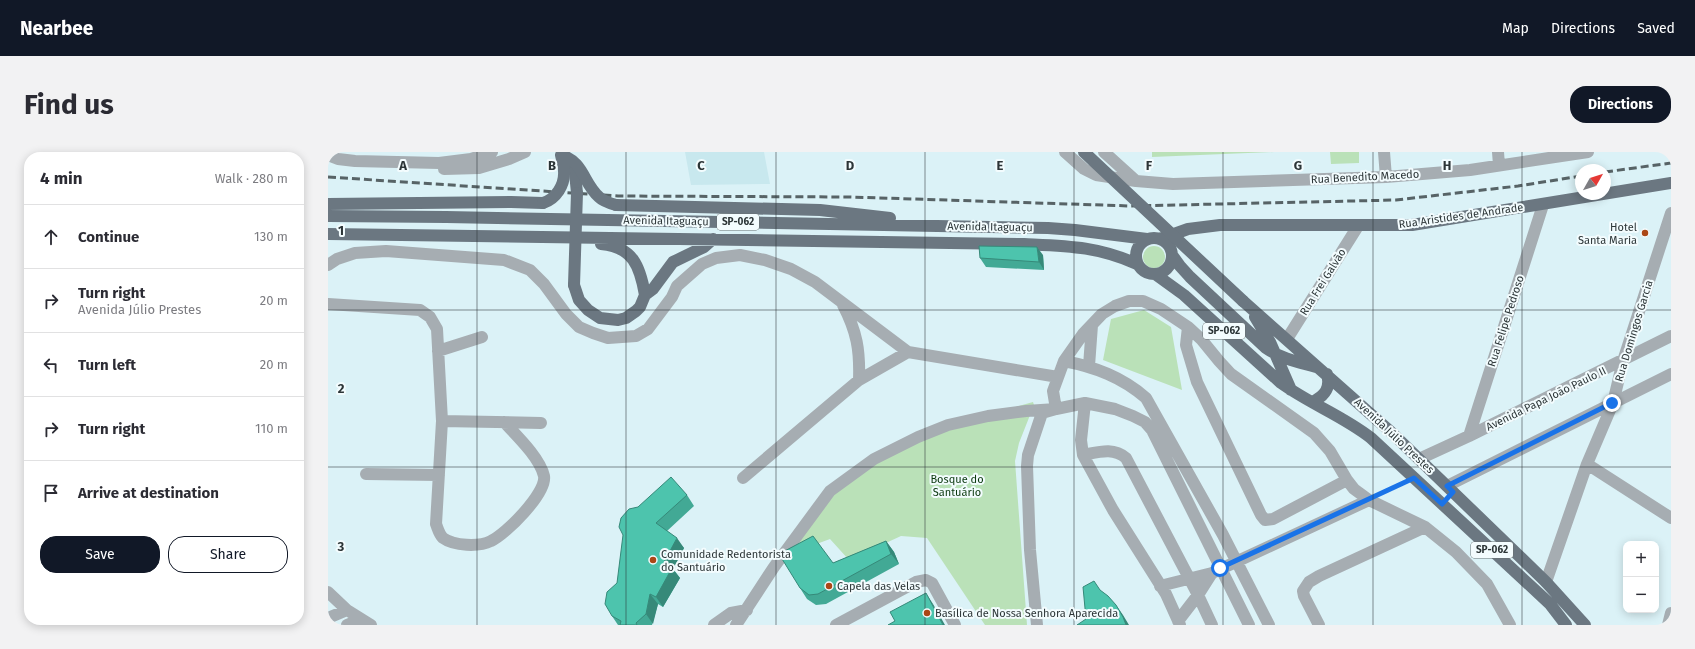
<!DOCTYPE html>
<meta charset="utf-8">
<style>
body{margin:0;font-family:"Fira Sans",sans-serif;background:#f2f2f3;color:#2b2b33}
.controls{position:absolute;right:12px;bottom:12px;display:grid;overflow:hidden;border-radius:8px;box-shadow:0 2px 10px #0003}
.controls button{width:36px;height:36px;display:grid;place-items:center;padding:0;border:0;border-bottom:1px solid #e1e1e2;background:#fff;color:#2b2b33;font:20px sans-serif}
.compass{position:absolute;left:1247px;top:12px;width:36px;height:36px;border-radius:50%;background:#fff;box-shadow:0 2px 10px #0003;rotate:51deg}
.stop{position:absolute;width:12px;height:12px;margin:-9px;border:3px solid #1a73e8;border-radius:50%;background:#fff}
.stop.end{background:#1a73e8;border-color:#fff;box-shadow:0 1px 4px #0008}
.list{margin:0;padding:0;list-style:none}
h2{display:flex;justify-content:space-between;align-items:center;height:52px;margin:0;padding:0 16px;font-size:17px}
h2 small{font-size:13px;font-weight:400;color:#7c7c81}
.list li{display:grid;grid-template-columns:26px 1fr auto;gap:12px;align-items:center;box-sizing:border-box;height:64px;padding:0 16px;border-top:1px solid #e1e1e2}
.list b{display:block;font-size:15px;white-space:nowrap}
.list p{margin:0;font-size:13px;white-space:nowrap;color:#7c7c81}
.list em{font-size:13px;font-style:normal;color:#7c7c81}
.actions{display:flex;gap:8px;padding:12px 16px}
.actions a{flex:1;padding:9px 0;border:1px solid #111827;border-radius:16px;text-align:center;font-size:14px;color:#111827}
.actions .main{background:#111827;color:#fff}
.icon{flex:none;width:22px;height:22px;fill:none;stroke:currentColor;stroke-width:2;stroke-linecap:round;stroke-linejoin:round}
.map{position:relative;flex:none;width:1343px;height:473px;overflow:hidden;border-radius:16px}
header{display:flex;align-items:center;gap:24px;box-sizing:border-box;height:56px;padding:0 20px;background:#111827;color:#fff}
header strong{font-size:19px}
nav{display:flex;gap:22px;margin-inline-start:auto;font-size:14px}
.intro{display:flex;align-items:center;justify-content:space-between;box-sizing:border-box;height:96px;padding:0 24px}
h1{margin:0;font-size:28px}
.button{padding:10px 18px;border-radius:16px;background:#111827;color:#fff;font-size:14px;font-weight:700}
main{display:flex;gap:24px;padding:0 24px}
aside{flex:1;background:#fff;border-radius:16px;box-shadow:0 2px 10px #0003}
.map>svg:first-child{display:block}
</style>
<header>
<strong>Nearbee</strong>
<nav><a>Map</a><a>Directions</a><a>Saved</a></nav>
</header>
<div class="intro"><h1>Find us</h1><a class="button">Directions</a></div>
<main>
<aside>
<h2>4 min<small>Walk · 280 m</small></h2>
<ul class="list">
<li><svg class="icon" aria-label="ahead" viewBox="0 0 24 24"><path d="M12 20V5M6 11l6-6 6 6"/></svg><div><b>Continue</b></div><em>130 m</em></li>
<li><svg class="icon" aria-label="right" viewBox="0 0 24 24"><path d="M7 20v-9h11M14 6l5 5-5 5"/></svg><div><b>Turn right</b><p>Avenida Júlio Prestes</p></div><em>20 m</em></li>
<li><svg class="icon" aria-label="left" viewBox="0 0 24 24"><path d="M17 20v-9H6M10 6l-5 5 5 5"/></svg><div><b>Turn left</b></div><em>20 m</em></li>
<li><svg class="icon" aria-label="right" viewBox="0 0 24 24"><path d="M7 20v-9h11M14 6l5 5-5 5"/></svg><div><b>Turn right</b></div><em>110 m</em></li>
<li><svg class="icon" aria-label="arrive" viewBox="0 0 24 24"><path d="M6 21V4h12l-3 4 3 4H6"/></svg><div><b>Arrive at destination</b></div></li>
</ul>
<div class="actions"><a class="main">Save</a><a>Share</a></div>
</aside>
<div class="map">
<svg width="1343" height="473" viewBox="0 0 1343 473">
<rect width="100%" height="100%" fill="#dbf2f7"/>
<path fill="#c8e8ee" d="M357,0H436L442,32L363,33Z"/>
<path fill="#bae1b8" d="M824,0H946L824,5Z
M1002,0H1031V11L1003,12Z
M815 105a11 11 0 1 1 22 0a11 11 0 1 1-22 0Z
M816,158L843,175L854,238L775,208L783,167Z
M705,250L706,253L691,291L687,309L699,473H657L599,386L573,384L521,408L502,387L448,407L514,324L591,282Z"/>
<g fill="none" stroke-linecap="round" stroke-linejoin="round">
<path stroke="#8f9fa3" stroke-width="2" stroke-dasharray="2 3" stroke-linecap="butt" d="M1054,341L1076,331"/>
<path stroke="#a6adb2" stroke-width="12" d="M737,0L756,17L768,23L808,29L845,32L1058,25L1142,18L1260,0
M776,0L808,29
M1056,0L1058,25
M1170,0L1171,13
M0,3L10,7L27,9L111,11L143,7L164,0
M116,17L151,16L181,7L197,0
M0,113L9,107L27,101L58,99L176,108L202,118L216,132L238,162L251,175L265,181L280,186L308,184L320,177L344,145L349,134L374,112L388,106L412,103L437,108L463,117L487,130L580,200L730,225
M0,152L92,158L102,165L109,177L114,269L108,372C110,377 111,382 115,386C126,394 151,395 163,389C178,382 219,341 216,324C212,306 189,284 176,270
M860,175L858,193L869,230L933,363L937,368L945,367L1019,328
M959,187L1030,74
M110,199L154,185
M736,209C767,215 794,225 818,246L895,383L941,473
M761,214L764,173
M531,228L580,200
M757,251L753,288L755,303L785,358L838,442L852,473
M114,269L213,271
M1141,284L1215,53
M755,303C771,300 785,295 798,306L870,443L884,473
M1091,307L1141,284L1343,184
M1259,312L1343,366
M38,322L111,323
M415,326L531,228C532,198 529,180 515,153
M1119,334L1343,222
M1218,430L1259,312L1285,251L1295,209L1343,61
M832,434L884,421
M0,440L19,458L43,473
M0,466L19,458
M850,469L870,443L884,421L1041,348L1097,375L1128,400L1159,432L1182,473
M19,473L33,467
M386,473L403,461L419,458
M408,473L446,415L502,339L546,307L590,285L620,273L660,264L698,259L728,257L757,251L787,257L805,264L817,270L824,278L921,473
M508,473L588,430L598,428L604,431L627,473
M709,473L702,398L699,314L700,303L714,261L728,257L725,239L736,209L755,182L774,162L787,154L801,149H815L833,157L860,175L873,187L891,209L903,222L986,281L1002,299L1019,328L1026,337L1041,348
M991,473L976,444L975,439L981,430L991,424L1097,375
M1340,473L1343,461"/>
<path stroke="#6b7781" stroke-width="12" d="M239,8L247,21L249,41
M0,52L183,50L215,51
M288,53L492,58L562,66
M0,64L118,65L720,76L747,78L819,87
M0,82L696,92C739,94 769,94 809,112
M808 104a18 18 0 1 1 36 0a18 18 0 1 1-36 0Z
M832,87L860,77L892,73H1084L1343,31
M273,92C305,95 312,114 317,143
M844,103L852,114L862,125L938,196C954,207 970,210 988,215
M827,122L856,143L953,231C982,252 1015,264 1043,286L1222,452L1238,473
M246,133L251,148L260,158L272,166L290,168L298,166L308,159L312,155L317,143L325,137L345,110L376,95L385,87
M915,149L1064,281L1218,430L1257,473
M927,165L942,190L963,238
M984,250C997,244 1003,236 999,222"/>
<path stroke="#576366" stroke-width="3" stroke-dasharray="8 4" stroke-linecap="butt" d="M1277,20L1343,11
M0,25L290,44L523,45L803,54L1068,48L1190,34L1253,24"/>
<path stroke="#6b7781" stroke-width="12" d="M756,0L915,149
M215,51C228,47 237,33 236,19C236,13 234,8 233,3C256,10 255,31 271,45C275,49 281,51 288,53
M246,133L249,41"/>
</g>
<path fill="#42a995" d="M715,103L716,118L658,115L652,106Z
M359,343L366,354L339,379L356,396L345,417L352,426L335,455L330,452L324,473H290L284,464L289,431L310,355Z
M558,389L566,400L571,412L498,452L488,453L479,447L472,436L505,411Z"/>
<path fill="#368979" d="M709,95L715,103L716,118L711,110Z
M349,386L356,396L345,417L352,426L335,455L328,445L336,410Z
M558,389L566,400L571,412L563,402Z
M598,441L605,452L617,473H615Z
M322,442L330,452L325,472L318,462Z
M788,453L795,463L801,473H798Z"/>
<path fill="#4dc4ad" stroke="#368979" d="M651,94L709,95L711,110L652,106Z
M343,325L359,343L328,371L349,386L336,410L344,416L328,445L322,442L318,462L308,471L309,473H292L293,469L284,464L277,452L279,440L289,431L295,383L291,375L293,366L301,357L310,355Z
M485,384L505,411L558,389L563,402L490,442L481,443L472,436L451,402Z
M766,429L772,438L780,444L788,453L795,465L798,473H749L758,467L755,435Z
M598,441L615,473H560L567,469L562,460Z"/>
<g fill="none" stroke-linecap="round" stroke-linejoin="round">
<path stroke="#1a73e8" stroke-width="5" d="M892,416L1086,326L1114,352L1125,340L1119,334L1284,251"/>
</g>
<path fill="none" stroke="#2c3537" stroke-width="1" stroke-opacity="0.55" d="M149,0V473M298,0V473M448,0V473M597,0V473M746,0V473M895,0V473M1045,0V473M1194,0V473M0,158H1343M0,315H1343"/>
<g fill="#ab4716" stroke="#f3fcfe" stroke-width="1.5">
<circle cx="1317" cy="81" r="4"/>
<circle cx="325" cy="408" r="4"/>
<circle cx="501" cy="434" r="4"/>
<circle cx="599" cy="461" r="4"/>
</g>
<g text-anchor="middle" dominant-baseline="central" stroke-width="4" stroke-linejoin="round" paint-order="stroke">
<g fill="#f3fcfe" stroke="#687173" stroke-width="1">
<rect x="389" y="62" width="42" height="16" rx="3"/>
<rect x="875" y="171" width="42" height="16" rx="3"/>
<rect x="1143" y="390" width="42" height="16" rx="3"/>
</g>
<g font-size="10" font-weight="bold" fill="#2c3537">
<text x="410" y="70">SP-062</text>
<text x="896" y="179">SP-062</text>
<text x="1164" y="398">SP-062</text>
</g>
<g font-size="11" fill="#2c3537" stroke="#f3fcfe">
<text transform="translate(1037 25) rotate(-3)">Rua Benedito Macedo</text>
<text transform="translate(1133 64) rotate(-8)">Rua Aristides de Andrade</text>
<text transform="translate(338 69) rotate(1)">Avenida Itaguaçu</text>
<text transform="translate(662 75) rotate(1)">Avenida Itaguaçu</text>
<text transform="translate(995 130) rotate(-58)">Rua Frei Galvão</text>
<text transform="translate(1178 169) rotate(-72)">Rua Felipe Pedroso</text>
<text transform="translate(1306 179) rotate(-73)">Rua Domingos Garcia</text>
<text transform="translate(1218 247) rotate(-26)">Avenida Papa João Paulo II</text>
<text transform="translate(1066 284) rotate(43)">Avenida Júlio Prestes</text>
</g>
<g font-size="11" fill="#2c3537" stroke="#f3fcfe" text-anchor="start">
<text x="1309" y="75" text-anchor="end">Hotel<tspan x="1309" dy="13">Santa Maria</tspan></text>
<text x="333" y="402">Comunidade Redentorista<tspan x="333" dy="13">do Santuário</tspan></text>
<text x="509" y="434">Capela das Velas</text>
<text x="607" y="461">Basílica de Nossa Senhora Aparecida</text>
</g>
<g font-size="11" fill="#0a380d" stroke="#f3fcfe">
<text x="629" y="327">Bosque do<tspan x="629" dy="13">Santuário</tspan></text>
</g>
</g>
<g font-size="13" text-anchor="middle" font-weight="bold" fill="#2c3537" stroke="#f3fcfe" stroke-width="4" stroke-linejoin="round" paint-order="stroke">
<text x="75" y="18">A</text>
<text x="224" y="18">B</text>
<text x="373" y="18">C</text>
<text x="522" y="18">D</text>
<text x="672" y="18">E</text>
<text x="821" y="18">F</text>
<text x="970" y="18">G</text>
<text x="1119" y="18">H</text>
<text x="13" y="83">1</text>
<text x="13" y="241">2</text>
<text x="13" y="399">3</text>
</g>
</svg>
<div class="controls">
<button>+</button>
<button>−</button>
</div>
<svg class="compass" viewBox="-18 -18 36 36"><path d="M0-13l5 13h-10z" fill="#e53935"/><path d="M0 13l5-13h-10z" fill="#7c7c81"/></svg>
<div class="stop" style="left:892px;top:416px"></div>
<div class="stop end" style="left:1284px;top:251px"></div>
</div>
</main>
